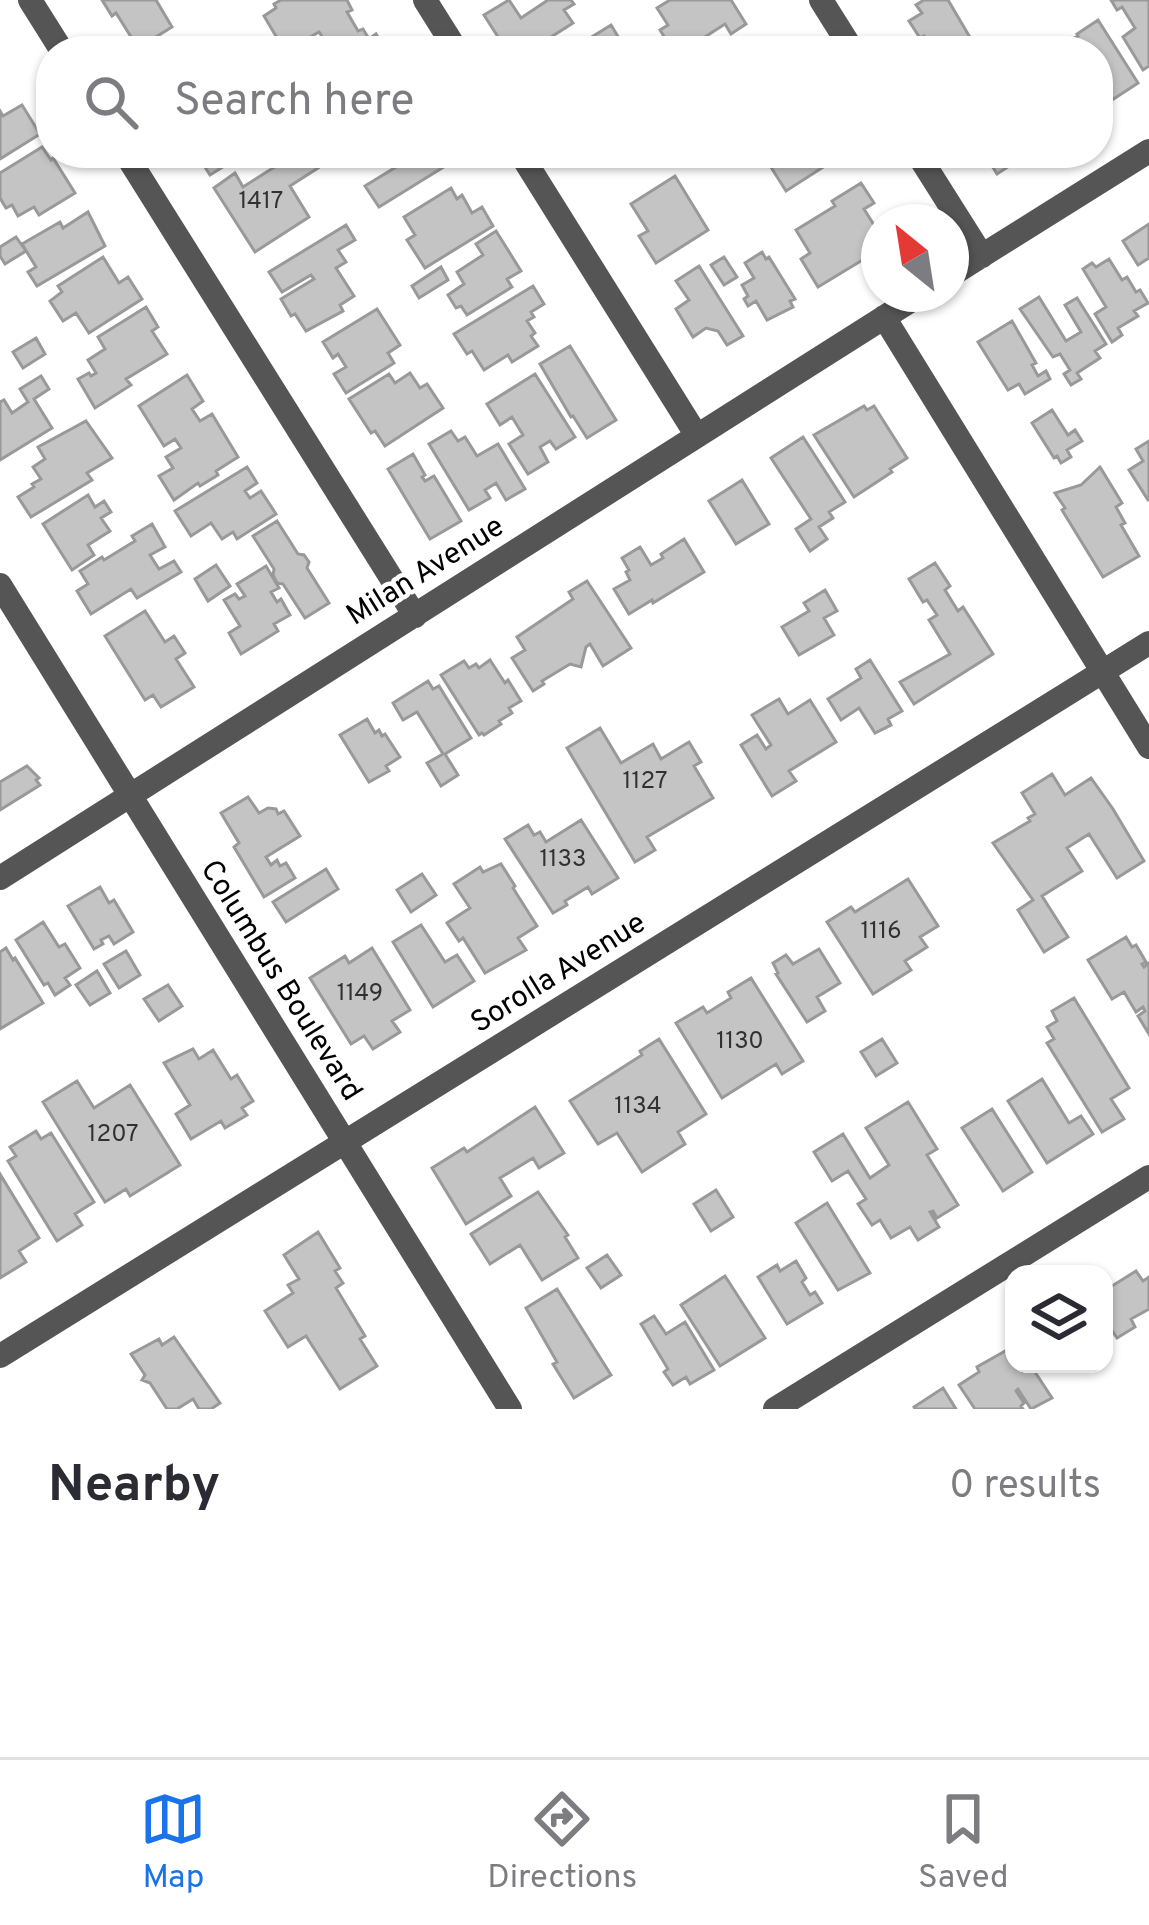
<!DOCTYPE html>
<style>
body{margin:0;font-family:Overpass,sans-serif;background:#f2f2f3;color:#2b2b33}
.controls{position:absolute;right:36px;bottom:36px;display:grid;overflow:hidden;border-radius:24px;box-shadow:0 3px 9px #0004}
.controls button{width:108px;height:108px;display:grid;place-items:center;padding:0;border:0;border-bottom:3px solid #e1e1e2;background:#fff;color:#2b2b33;font:60px sans-serif}
.compass{position:absolute;left:861px;top:204px;width:108px;height:108px;border-radius:50%;background:#fff;box-shadow:0 3px 9px #0004;rotate:330deg}
.list{margin:0;padding:0;list-style:none}
h2{display:flex;justify-content:space-between;align-items:center;height:156px;margin:0;padding:0 48px;font-size:51px}
h2 small{font-size:39px;font-weight:400;color:#7c7c81}
.icon{flex:none;width:66px;height:66px;fill:none;stroke:currentColor;stroke-width:2;stroke-linecap:round;stroke-linejoin:round}
.map{position:relative;flex:none;width:1149px;height:1409px;overflow:hidden}
.search{position:absolute;background:#fff;box-shadow:0 3px 9px #0004;left:36px;right:36px;top:36px;height:132px;display:flex;align-items:center;gap:30px;box-sizing:border-box;padding:0 42px;border-radius:48px;color:#7c7c81;font-size:45px}
.sheet{height:348px;background:#fff}
nav{display:flex;justify-content:space-around;align-items:center;box-sizing:border-box;height:168px;border-top:3px solid #e1e1e2;background:#fff;font-size:33px;color:#7c7c81}
nav a{display:grid;justify-items:center;gap:6px}
nav .on{color:#1a73e8}
.map>svg:first-child{display:block}
</style>
<div class="map">
<svg width="1149" height="1409" viewBox="0 0 1149 1409">
<rect width="100%" height="100%" fill="#fff"/>
<path fill="#c4c4c4" stroke="#999" stroke-width="3" d="M102,0H156L172,27L138,48L116,13L112,16Z
M281,0H347L352,10L347,12L358,31L363,29L369,39L376,34L386,51H314L311,45L323,38L319,32L298,44L296,41L283,48L264,16L276,8L274,4Z
M509,0L521,18L548,0H571L574,4L564,10L573,23L529,51H507L484,15Z
M670,0H731L746,24L731,34L725,24L683,51H673L660,30L668,25L657,8Z
M924,0H948L978,51H933L924,36L920,38L909,21L922,13L916,5Z
M1111,0H1149V66L1143,70L1123,37L1135,28L1122,7L1117,10Z
M1098,20L1138,83L1109,102L1100,90L1098,91V51L1053,49L1078,36L1077,34Z
M611,25L625,48L621,51H569Z
M22,105L40,134L0,159V111L3,116Z
M42,147L51,160L53,158L75,193L39,215L34,207L18,216L12,205L6,208L0,198V173Z
M196,153H245L210,175Z
M271,153H308L318,168L290,186L309,217L255,252L214,188L235,173L243,187L276,166L269,155Z
M369,153H451L455,160L379,207L365,186L396,167L389,155L375,163Z
M762,153H845L786,191Z
M984,153H1025L1026,155L997,174Z
M675,176L708,230L656,263L639,236L648,231L631,204Z
M861,183L874,203L864,209L879,233V250L818,287L801,259L810,253L796,230L835,206L832,201Z
M451,188L457,199L462,195L472,213L482,207L493,226L425,268L407,240L415,235L404,217Z
M88,212L105,246L37,286L28,272L36,267L22,244L60,222L63,228Z
M1149,224V258L1138,265L1123,241Z
M346,225L355,240L338,250L346,262L336,268L354,296L340,305L343,311L306,331L295,314L291,316L281,299L314,279L311,275L282,292L269,272Z
M496,231L521,271L507,279L512,287L467,315L461,306L456,308L448,295L464,284L457,272L483,255L476,244Z
M16,237L26,251L5,264L0,256V247Z
M762,252L766,259L769,257L795,299L790,301L793,307L767,320L756,301L748,306L744,299L748,296L742,285L754,278L745,263Z
M103,257L119,283L128,277L142,299L89,333L76,313L63,321L50,301L62,292L58,286Z
M724,257L737,277L724,285L711,265Z
M1109,259L1122,280L1127,277L1136,292L1140,290L1148,303L1134,311L1138,316L1118,328L1122,335L1112,342L1095,314L1106,307L1083,269L1092,263L1096,267Z
M699,266L743,336L727,345L718,331L706,328L693,337L676,309L689,300L676,281Z
M441,267L448,280L419,298L412,286Z
M533,286L544,304L531,312L534,317L527,321L535,333L531,336L538,346L512,362L508,355L484,370L472,351L467,354L454,334Z
M1039,297L1066,341L1081,332L1065,305L1077,298L1106,344L1095,351L1100,358L1077,373L1081,379L1071,385L1064,374L1070,370L1060,354L1053,357L1020,309Z
M146,307L158,327L152,331L167,354L126,379L131,385L95,408L78,379L89,373L91,376L96,373L88,360L105,349L98,337Z
M377,309L400,345L388,353L394,363L346,393L334,374L346,367L338,354L333,358L323,342Z
M1012,321L1036,363L1032,365L1038,376L1046,371L1050,379L1025,394L1019,384L1008,390L978,342Z
M36,338L45,354L23,368L13,352Z
M570,346L616,420L587,438L573,416L571,417L540,364Z
M410,373L420,388L427,384L443,408L385,446L375,431L371,433L349,399L389,374L395,383Z
M535,374L575,437L556,449L550,441L540,447L548,462L528,474L509,444L523,435L512,417L500,425L487,404Z
M187,375L203,401L192,409L200,421L212,414L238,457L216,471L218,475L200,486L198,483L174,500L159,476L173,468L166,457L181,448L175,439L164,446L139,406Z
M41,376L49,389L34,399L52,428L0,460V402L4,400L12,413L28,402L20,389Z
M864,406L867,410L874,406L907,458L890,469L892,472L854,497L814,435Z
M1052,410L1068,435L1075,430L1082,441L1067,450L1071,457L1061,463L1057,456L1054,458L1032,423Z
M86,421L112,458L87,473L92,480L31,517L18,497L34,487L32,484L41,479L33,467L45,459L38,447Z
M451,431L458,441L465,437L477,456L498,444L525,489L506,500L496,483L485,490L490,498L469,510L429,444Z
M803,437L845,502L829,512L833,518L819,527L827,539L810,551L796,529L811,519L771,458Z
M1149,441V500H1148L1129,470L1143,461L1136,449Z
M413,454L425,475L422,477L425,481L434,476L461,521L430,539L388,469Z
M247,467L257,483L245,491L250,498L261,491L276,514L237,539L233,532L222,539L211,523L191,536L175,511Z
M1100,467L1122,503L1116,507L1125,523L1121,525L1139,556L1103,577L1062,510L1065,508L1055,493L1081,485Z
M742,480L769,524L736,544L709,501Z
M88,495L95,507L104,501L111,512L101,518L110,531L88,545L94,555L72,570L43,524Z
M277,521L298,554L304,555L309,562L307,568L329,603L305,618L283,584L277,583L273,575L274,569L253,536Z
M152,524L165,547L150,555L159,569L174,561L181,572L137,598L131,589L91,614L77,591L88,584L80,571L102,557L104,560L135,541L132,536Z
M684,539L704,572L653,603L652,600L629,614L614,589L630,580L626,572L629,570L622,558L640,547L651,565L663,558L661,554Z
M935,563L950,586L945,590L958,611L963,607L993,654L914,704L900,682L950,654L929,620L937,615L927,600L923,602L909,579Z
M216,565L230,586L208,601L195,579Z
M266,566L279,588L271,592L277,602L281,599L290,615L274,624L278,631L241,654L229,633L240,626L224,600L235,594L239,599L245,596L237,584Z
M587,581L631,648L603,666L590,644L586,647L581,667L570,664L542,681L544,684L533,691L512,658L525,650L517,637L573,599L569,592Z
M825,590L837,611L824,618L834,635L799,655L782,627L809,611L804,603Z
M145,611L165,642L174,636L185,653L176,659L194,687L161,707L153,695L145,700L105,636Z
M490,660L505,683L508,680L521,701L509,708L512,713L499,721L501,724L484,735L482,733L479,735L441,675L464,661L469,668L476,664L479,668Z
M870,660L902,711L888,719L891,725L875,733L859,708L841,720L828,699L861,678L856,669Z
M428,681L433,689L439,686L471,738L445,754L458,775L441,786L427,763L443,754L417,712L403,720L393,703Z
M779,699L788,714L810,700L836,742L789,771L796,781L772,796L741,745L757,735L766,749L771,745L752,715Z
M367,719L375,733L379,730L382,736L385,734L400,757L386,766L389,771L369,782L340,735Z
M600,728L621,763L653,744L661,759L689,742L701,762L694,766L713,798L647,837L655,850L635,862L567,748Z
M27,766L39,778L36,780L40,785L0,810V782Z
M1052,774L1065,795L1091,778L1113,809L1144,861L1117,878L1089,834L1067,848L1082,871L1042,896L1068,937L1044,952L1018,910L1033,900L993,843L1030,821L1028,818L1035,814L1022,793Z
M248,797L259,813L268,808L276,809L278,814L284,811L300,836L266,857L271,865L277,860L280,866L286,863L295,878L264,897L234,847L239,843L221,813Z
M581,820L618,878L592,894L588,887L565,901L567,905L553,913L505,839L528,825L534,835L540,832L546,842Z
M501,864L515,886L513,888L537,926L518,938L526,950L485,973L463,938L459,941L447,923L470,908L454,884L480,867L483,872Z
M326,869L338,889L286,922L273,902Z
M422,874L436,895L411,912L397,890Z
M908,879L938,926L920,937L927,947L905,961L911,970L873,994L827,922L851,907L855,912Z
M100,887L109,903L114,900L133,932L114,944L109,936L101,940L103,944L94,949L68,906Z
M43,922L59,947L65,944L80,968L65,978L70,985L55,995L48,983L44,985L16,940Z
M421,925L445,962L457,955L474,981L433,1007L393,942Z
M1126,937L1132,947L1136,945L1146,962L1142,964L1144,967L1149,963V1034L1138,1016L1145,1011L1143,1007L1136,1012L1124,992L1112,999L1088,960Z
M6,948L13,960L15,958L43,1003L0,1029V952Z
M372,948L410,1010L392,1021L400,1032L373,1049L364,1036L351,1044L310,978L345,956L349,963Z
M819,949L840,983L817,997L825,1011L807,1022L776,974L778,973L773,963L786,955L793,964Z
M126,951L140,975L119,988L104,964Z
M97,971L110,993L90,1005L76,985Z
M751,978L803,1061L782,1074L776,1064L722,1098L676,1023L703,1007L707,1013L731,998L728,992Z
M168,985L182,1006L159,1021L144,999Z
M1074,998L1129,1088L1111,1099L1124,1119L1102,1132L1047,1043L1054,1039L1047,1027L1057,1021L1052,1011Z
M659,1039L706,1114L678,1132L685,1144L642,1172L617,1133L598,1144L570,1101L642,1055L640,1051Z
M882,1039L897,1063L876,1076L861,1052Z
M193,1049L199,1059L213,1050L231,1079L237,1075L253,1101L242,1108L247,1115L225,1128L221,1121L191,1139L176,1114L190,1105L164,1063Z
M1042,1079L1069,1123L1081,1116L1093,1134L1047,1163L1008,1101Z
M77,1081L94,1108L130,1085L180,1165L130,1196L126,1189L105,1202L43,1102Z
M908,1102L937,1149L927,1155L958,1205L937,1218L933,1211L930,1212L939,1227L918,1240L910,1227L891,1238L880,1220L872,1225L858,1204L866,1199L848,1171L832,1181L814,1152L843,1134L870,1178L889,1165L866,1128Z
M535,1107L564,1153L539,1168L533,1158L500,1178L511,1196L466,1224L432,1168L464,1148L467,1152Z
M992,1109L1032,1172L1003,1191L962,1128Z
M36,1131L41,1139L51,1133L94,1202L75,1214L82,1225L57,1241L8,1161L16,1156L10,1147Z
M0,1174L39,1238L19,1251L26,1262L0,1278Z
M716,1190L733,1217L711,1231L694,1204Z
M538,1192L568,1235L565,1237L578,1258L542,1280L520,1245L490,1264L471,1234Z
M827,1203L870,1273L838,1290L796,1223Z
M318,1232L340,1268L335,1271L343,1283L336,1288L365,1336L360,1339L377,1366L340,1389L306,1336L288,1347L265,1311L293,1293L288,1285L299,1279L284,1255Z
M607,1255L621,1275L601,1288L587,1268Z
M796,1261L806,1278L802,1282L810,1295L815,1292L822,1303L787,1324L758,1277L777,1265L780,1271Z
M1136,1271L1143,1281L1149,1277V1309L1131,1319L1135,1327L1117,1338L1107,1323L1104,1325V1291Z
M725,1276L765,1338L720,1366L681,1305Z
M557,1289L611,1375L574,1398L553,1364L557,1362L526,1308Z
M654,1316L666,1334L685,1322L714,1370L690,1384L686,1377L673,1385L664,1372L668,1369L641,1324Z
M174,1337L220,1403L211,1409H199L193,1399L177,1409H167L150,1383L142,1380L145,1375L131,1354L159,1339L162,1345Z
M1014,1346V1364L1031,1366L1052,1398L1031,1409L1018,1389L1016,1391L1024,1403L1021,1406L1023,1409H975L959,1385L979,1372L977,1367Z
M943,1388L956,1409H915L914,1407Z"/>
<g fill="none" stroke-linecap="round" stroke-linejoin="round">
<path stroke="#555" stroke-width="24" d="M30,0L62,51
M425,0L457,51
M821,0L853,51
M125,153L415,616
M520,153L697,436
M917,153L982,256
M951,275L1149,151
M884,317L1149,747
M0,585L510,1409
M0,878L921,294
M0,1356L1149,643
M775,1409L1149,1177"/>
</g>
<g text-anchor="middle" dominant-baseline="central" stroke-width="9" stroke-linejoin="round" paint-order="stroke">
<g font-size="24" fill="#313131">
<text x="261" y="202">1417</text>
<text x="645" y="782">1127</text>
<text x="563" y="860">1133</text>
<text x="881" y="932">1116</text>
<text x="360" y="994">1149</text>
<text x="740" y="1042">1130</text>
<text x="638" y="1107">1134</text>
<text x="113" y="1135">1207</text>
</g>
<g font-size="30" fill="#000" stroke="#fff">
<text transform="translate(426 572) rotate(-32)">Milan Avenue</text>
<text transform="translate(559 974) rotate(-32)">Sorolla Avenue</text>
<text transform="translate(280 981) rotate(58)">Columbus Boulevard</text>
</g>
</g>
</svg>
<div class="controls">
<button><svg class="icon" aria-label="layers" viewBox="0 0 24 24"><path d="M12 4l9 5-9 5-9-5zM3 14l9 5 9-5"/></svg></button>
</div>
<svg class="compass" viewBox="-18 -18 36 36"><path d="M0-13l5 13h-10z" fill="#e53935"/><path d="M0 13l5-13h-10z" fill="#7c7c81"/></svg>
<div class="search"><svg class="icon" aria-label="search" viewBox="0 0 24 24"><circle cx="10" cy="10" r="6"/><path d="M15 15l6 6"/></svg>Search here</div>
</div>
<section class="sheet">
<h2>Nearby<small>0 results</small></h2>
<ul class="list">
</ul>
</section>
<nav>
<a class="on"><svg class="icon" aria-label="map" viewBox="0 0 24 24"><path d="M3 6l6-2 6 2 6-2v14l-6 2-6-2-6 2zM9 4v14M15 6v14"/></svg>Map</a>
<a><svg class="icon" aria-label="directions" viewBox="0 0 24 24"><path d="M12 3l9 9-9 9-9-9zM9 14v-3h6M13 9l2 2-2 2"/></svg>Directions</a>
<a><svg class="icon" aria-label="saved" viewBox="0 0 24 24"><path d="M7 4h10v16l-5-4-5 4z"/></svg>Saved</a>
</nav>
